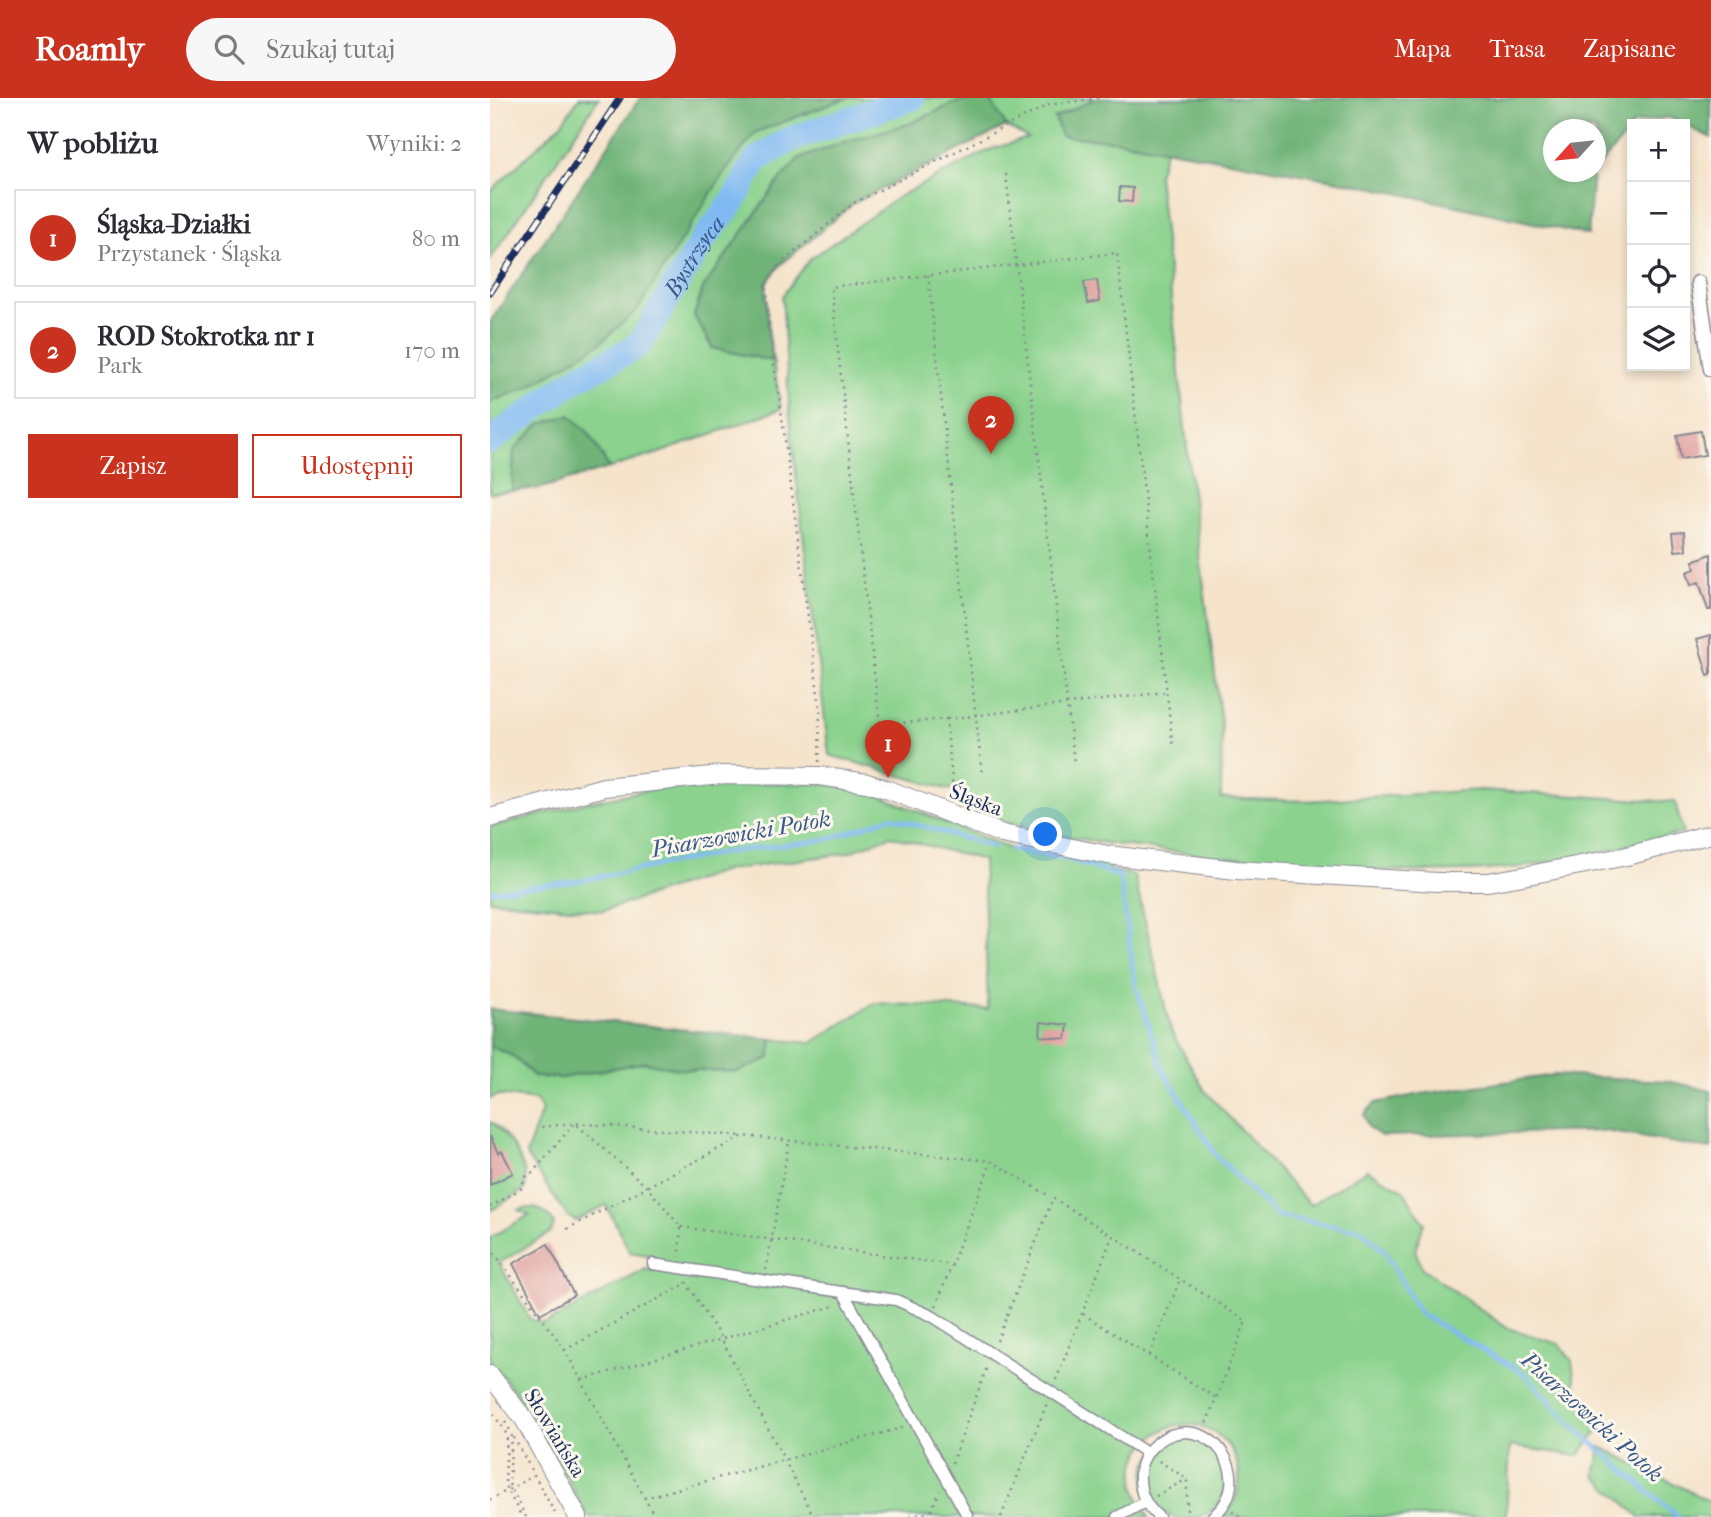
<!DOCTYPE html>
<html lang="pl">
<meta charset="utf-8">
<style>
body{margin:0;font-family:"IM FELL French Canon",serif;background:#f7f7f7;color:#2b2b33}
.controls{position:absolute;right:21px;top:21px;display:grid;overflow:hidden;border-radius:0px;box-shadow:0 4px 10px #0003}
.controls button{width:63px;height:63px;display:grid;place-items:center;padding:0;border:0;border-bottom:2px solid #e1e1e2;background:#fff;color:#2b2b33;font:35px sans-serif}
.compass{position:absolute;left:1053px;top:21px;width:63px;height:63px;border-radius:50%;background:#fff;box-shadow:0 4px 10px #0003;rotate:243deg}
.you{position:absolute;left:556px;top:737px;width:24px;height:24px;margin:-18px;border:5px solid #fff;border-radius:50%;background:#1a73e8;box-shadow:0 0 0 10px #1a73e833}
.badge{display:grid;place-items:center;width:46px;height:46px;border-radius:50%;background:#c8321e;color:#fff;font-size:23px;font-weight:700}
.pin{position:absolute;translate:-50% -58px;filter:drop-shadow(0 2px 4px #0008)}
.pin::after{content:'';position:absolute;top:37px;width:24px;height:21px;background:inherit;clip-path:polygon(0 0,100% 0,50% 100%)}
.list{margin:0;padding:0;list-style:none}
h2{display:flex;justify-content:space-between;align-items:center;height:91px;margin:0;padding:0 28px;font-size:30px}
h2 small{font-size:23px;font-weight:400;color:#7c7c81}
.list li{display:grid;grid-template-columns:46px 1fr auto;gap:21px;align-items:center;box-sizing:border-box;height:98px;margin:0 14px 14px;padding:0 14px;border:2px solid #e1e1e2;border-radius:0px}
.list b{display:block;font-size:26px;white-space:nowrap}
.list p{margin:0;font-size:23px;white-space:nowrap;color:#7c7c81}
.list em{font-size:23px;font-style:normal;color:#7c7c81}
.actions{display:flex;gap:14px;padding:21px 28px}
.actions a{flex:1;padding:16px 0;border:2px solid #c8321e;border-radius:0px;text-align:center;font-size:24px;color:#c8321e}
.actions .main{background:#c8321e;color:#fff}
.icon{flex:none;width:38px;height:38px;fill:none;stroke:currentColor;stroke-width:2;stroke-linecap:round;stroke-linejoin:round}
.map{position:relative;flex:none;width:1221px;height:1419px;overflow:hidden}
header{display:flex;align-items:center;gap:42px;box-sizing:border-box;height:98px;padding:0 35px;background:#c8321e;color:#fff}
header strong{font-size:33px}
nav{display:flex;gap:38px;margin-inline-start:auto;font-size:24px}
.search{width:490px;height:63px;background:#f7f7f7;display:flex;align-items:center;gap:18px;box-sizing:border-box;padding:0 24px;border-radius:38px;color:#7c7c81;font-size:26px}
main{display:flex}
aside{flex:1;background:#fff}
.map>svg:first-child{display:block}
</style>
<header>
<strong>Roamly</strong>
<div class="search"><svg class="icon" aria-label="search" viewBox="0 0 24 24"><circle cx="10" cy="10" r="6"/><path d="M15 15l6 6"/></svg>Szukaj tutaj</div>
<nav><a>Mapa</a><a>Trasa</a><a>Zapisane</a></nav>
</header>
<main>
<aside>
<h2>W pobliżu<small>Wyniki: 2</small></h2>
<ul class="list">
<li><span class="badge">1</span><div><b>Śląska-Działki</b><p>Przystanek · Śląska</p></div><em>80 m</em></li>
<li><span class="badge">2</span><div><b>ROD Stokrotka nr 1</b><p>Park</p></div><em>170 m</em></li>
</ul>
<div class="actions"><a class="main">Zapisz</a><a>Udostępnij</a></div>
</aside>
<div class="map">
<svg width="1221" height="1419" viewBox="0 0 1221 1419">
<rect width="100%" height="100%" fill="#fbf7ec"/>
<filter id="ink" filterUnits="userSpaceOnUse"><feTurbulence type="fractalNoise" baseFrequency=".0143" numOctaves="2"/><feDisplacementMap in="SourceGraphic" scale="14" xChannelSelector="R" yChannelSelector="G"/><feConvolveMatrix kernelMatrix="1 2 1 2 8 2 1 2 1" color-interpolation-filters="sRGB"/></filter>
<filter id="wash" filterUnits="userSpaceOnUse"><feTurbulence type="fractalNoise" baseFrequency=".00686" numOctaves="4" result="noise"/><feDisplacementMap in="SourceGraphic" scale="28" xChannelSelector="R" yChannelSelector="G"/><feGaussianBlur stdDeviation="1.57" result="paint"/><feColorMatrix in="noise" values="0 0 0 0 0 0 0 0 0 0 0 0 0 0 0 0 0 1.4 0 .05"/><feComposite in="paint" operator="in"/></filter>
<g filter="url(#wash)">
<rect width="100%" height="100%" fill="#f5e3ca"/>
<path fill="#8ad28d" stroke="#528076" stroke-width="2" d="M89,0H109L0,162V94L71,26Z
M357,0H490L465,5L419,26L357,43L308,61L286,87L213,190L204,218L222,250L283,263L291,311L169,355L119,370L99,335L24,352L22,393L0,395V304L39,289L193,137L234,75L266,34Z
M499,0H606L565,20L630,43L675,51L668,77L700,378L732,633L731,700L816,703L990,692L1185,704L1193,735C1136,748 1079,763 1021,770C930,779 835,769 745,760C655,751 553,741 468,709L469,692L457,691L339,657L301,334L292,198L320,161L410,98L499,52L538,40L516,28Z
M248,685L334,686L381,694L521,751L619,765L620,772L644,777L681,933L715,993L820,1107L877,1072L913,1092L934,1125L925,1152L932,1170L1017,1230L1069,1246L1082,1263L1086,1294L1110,1330L1088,1358L1020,1348L1016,1419H733C745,1407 750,1392 749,1375C748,1364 744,1354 737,1346C692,1294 610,1355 659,1419H98C68,1365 42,1309 0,1263V1140L39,1117L29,1112C44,1107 57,1111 64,1126L61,1134L9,1165L40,1221L55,1226L156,1171L162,1173L164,1158L140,1154L116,1107L86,1123L77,1118L36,1057L52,1012L46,1002L7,997L0,1001V948L23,958L45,979L71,980L155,964L188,971L280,960L282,941L321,945L385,905L498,911L493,762L400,738L357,755L238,772L113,813L0,802V729L103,703L168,690Z
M0,1024C16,1031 43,1075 34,1092L0,1113Z
M655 1380a41 41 0 1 1 82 0a41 41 0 1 1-82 0Z
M1111,1349L1221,1404V1419H1150L1105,1378Z"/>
<path fill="#6fb478" stroke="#45726b" stroke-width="2" d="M150,0H357L266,34L234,75L147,212L109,246L39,289L0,304V224Z
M490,0H499L516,28L364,105L290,167L276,186L279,237L283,263L223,250L204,218L213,190L286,87L308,61L357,43L419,26L465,5Z
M606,0H1221V40L1179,19L1142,26V30L1106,71V32H1064V74H1103L1098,137L871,87L630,43L571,38L565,20Z
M80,317L99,335L119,370L51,390L22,393L24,352L50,326Z
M0,911L282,941L280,960L247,974L188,971L155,964L71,980L45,979L23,958L0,948Z
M1064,977L1178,983L1221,993V1051L1115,1033L891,1038L879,1030L874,1017L885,1005L931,996Z"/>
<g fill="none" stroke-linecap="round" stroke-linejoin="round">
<path stroke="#81baf2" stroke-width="4.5" d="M521,751L577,761L630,778L645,885L673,972L727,1059L787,1118L872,1132L895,1154L930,1216L1035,1276L1085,1330L1188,1419
M0,793L88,783L238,754L339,741L401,719L504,749"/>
<path stroke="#81baf2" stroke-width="26" id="s1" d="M0,343L86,281L149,247L213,142L243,104L266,62L301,41L422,0"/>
</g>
<g id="blocks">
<path fill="#e1a3a1" d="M630,89L643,90L642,104L629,103Z
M607,182L610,203L598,205L594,184Z
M1211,333L1215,357L1191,361L1187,337Z
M1195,433L1196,452L1185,453L1183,434Z
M1221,456V512H1218L1209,484L1201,487L1197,474L1205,471L1203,463Z
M1221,537V577L1218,578L1207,541Z
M551,924L578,927L576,941L550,938Z
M0,1038L8,1055L12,1053L23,1075L0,1087Z
M58,1146L84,1197L50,1216L23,1166Z"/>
</g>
</g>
<g filter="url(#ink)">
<use href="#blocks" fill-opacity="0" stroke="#888994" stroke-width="2"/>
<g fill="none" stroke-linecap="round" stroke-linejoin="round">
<g stroke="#888994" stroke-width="13">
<path id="pedestrian" d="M163,1166L406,1202L442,1218L657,1355
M353,1194L478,1419
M627,1419L655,1404
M669,1419C655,1408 649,1394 650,1376C650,1364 658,1351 668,1344C717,1308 771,1381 722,1419"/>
</g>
<g stroke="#888994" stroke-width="17">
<path id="minor" d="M1208,185L1221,271"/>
</g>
<g stroke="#888994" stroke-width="20">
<path id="tertiary" d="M0,720L114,689L231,677L329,678L377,685L399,692L512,736L618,757L746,772L947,784H998L1044,776L1137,758L1221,736
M0,1277L34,1321L88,1419"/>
</g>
<path stroke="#888994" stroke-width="2.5" stroke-dasharray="2 5" stroke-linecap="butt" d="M516,76L584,664
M438,177L492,675
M457,621L676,594
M329,664L330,611L291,311L279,237L276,186L289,167L364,105L558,7L611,0
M463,692L456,621L390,627L341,189L627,155L683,649
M52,1029L85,1025L251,1038
M0,1109L32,1090L34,1080L42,1075L85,1025L157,1089L191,1129L189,1159
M191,1129L463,1167
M77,1131L253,1038L501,1063L561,1099
M0,1149L75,1252
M276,1172L299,1044
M196,1184L231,1240L324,1419
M446,1208L501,1064
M593,1216L726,1300
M507,1243L563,1100L756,1223L716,1326
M659,1257L690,1182
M92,1282L347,1207
M566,1282L622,1139
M0,1310L17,1337L15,1388L32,1419
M15,1324L22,1336
M669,1363L697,1381V1419
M462,1365L497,1269
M666,1398L697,1381
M154,1400L415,1329
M0,1402L43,1378
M742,1413L750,1419
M36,1419L19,1386L22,1336L67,1419
M165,1419L75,1252L197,1185
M420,1419L440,1414
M438,1419L450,1393
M511,1419L557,1305"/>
<use href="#pedestrian" stroke="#fff" stroke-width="10"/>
<use href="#minor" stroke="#fff" stroke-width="14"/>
<use href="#tertiary" stroke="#fff" stroke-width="18"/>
<g stroke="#1b2f5e" stroke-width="7">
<path id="rail" d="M0,195L130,0"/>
</g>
<use href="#rail" stroke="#fbf7ec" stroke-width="4.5" stroke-dasharray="13" stroke-linecap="butt"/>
</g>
</g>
<g text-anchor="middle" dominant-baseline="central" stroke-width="6" stroke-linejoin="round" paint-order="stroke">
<g font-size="21" fill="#1b2f5e" stroke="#fbf7ec">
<text transform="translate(486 702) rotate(21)">Śląska</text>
<text transform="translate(65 1335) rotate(59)">Słowiańska</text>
</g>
<g font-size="23" font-style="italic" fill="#3a598a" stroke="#fbf7ec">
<text stroke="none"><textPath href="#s1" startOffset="282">Bystrzyca</textPath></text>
<text transform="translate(251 736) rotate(-10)">Pisarzowicki Potok</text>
<text transform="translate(1102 1319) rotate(42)">Pisarzowicki Potok</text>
</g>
</g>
</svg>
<div class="controls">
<button>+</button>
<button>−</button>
<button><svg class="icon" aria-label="locate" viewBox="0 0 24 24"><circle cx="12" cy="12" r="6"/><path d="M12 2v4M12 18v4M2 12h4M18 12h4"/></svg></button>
<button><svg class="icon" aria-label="layers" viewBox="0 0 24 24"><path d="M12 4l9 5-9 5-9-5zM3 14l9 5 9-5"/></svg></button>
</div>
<svg class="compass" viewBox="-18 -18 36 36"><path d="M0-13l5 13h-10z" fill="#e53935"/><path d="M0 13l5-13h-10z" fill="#7c7c81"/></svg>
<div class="you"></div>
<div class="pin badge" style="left:398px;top:680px">1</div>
<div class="pin badge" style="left:501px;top:356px">2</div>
</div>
</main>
